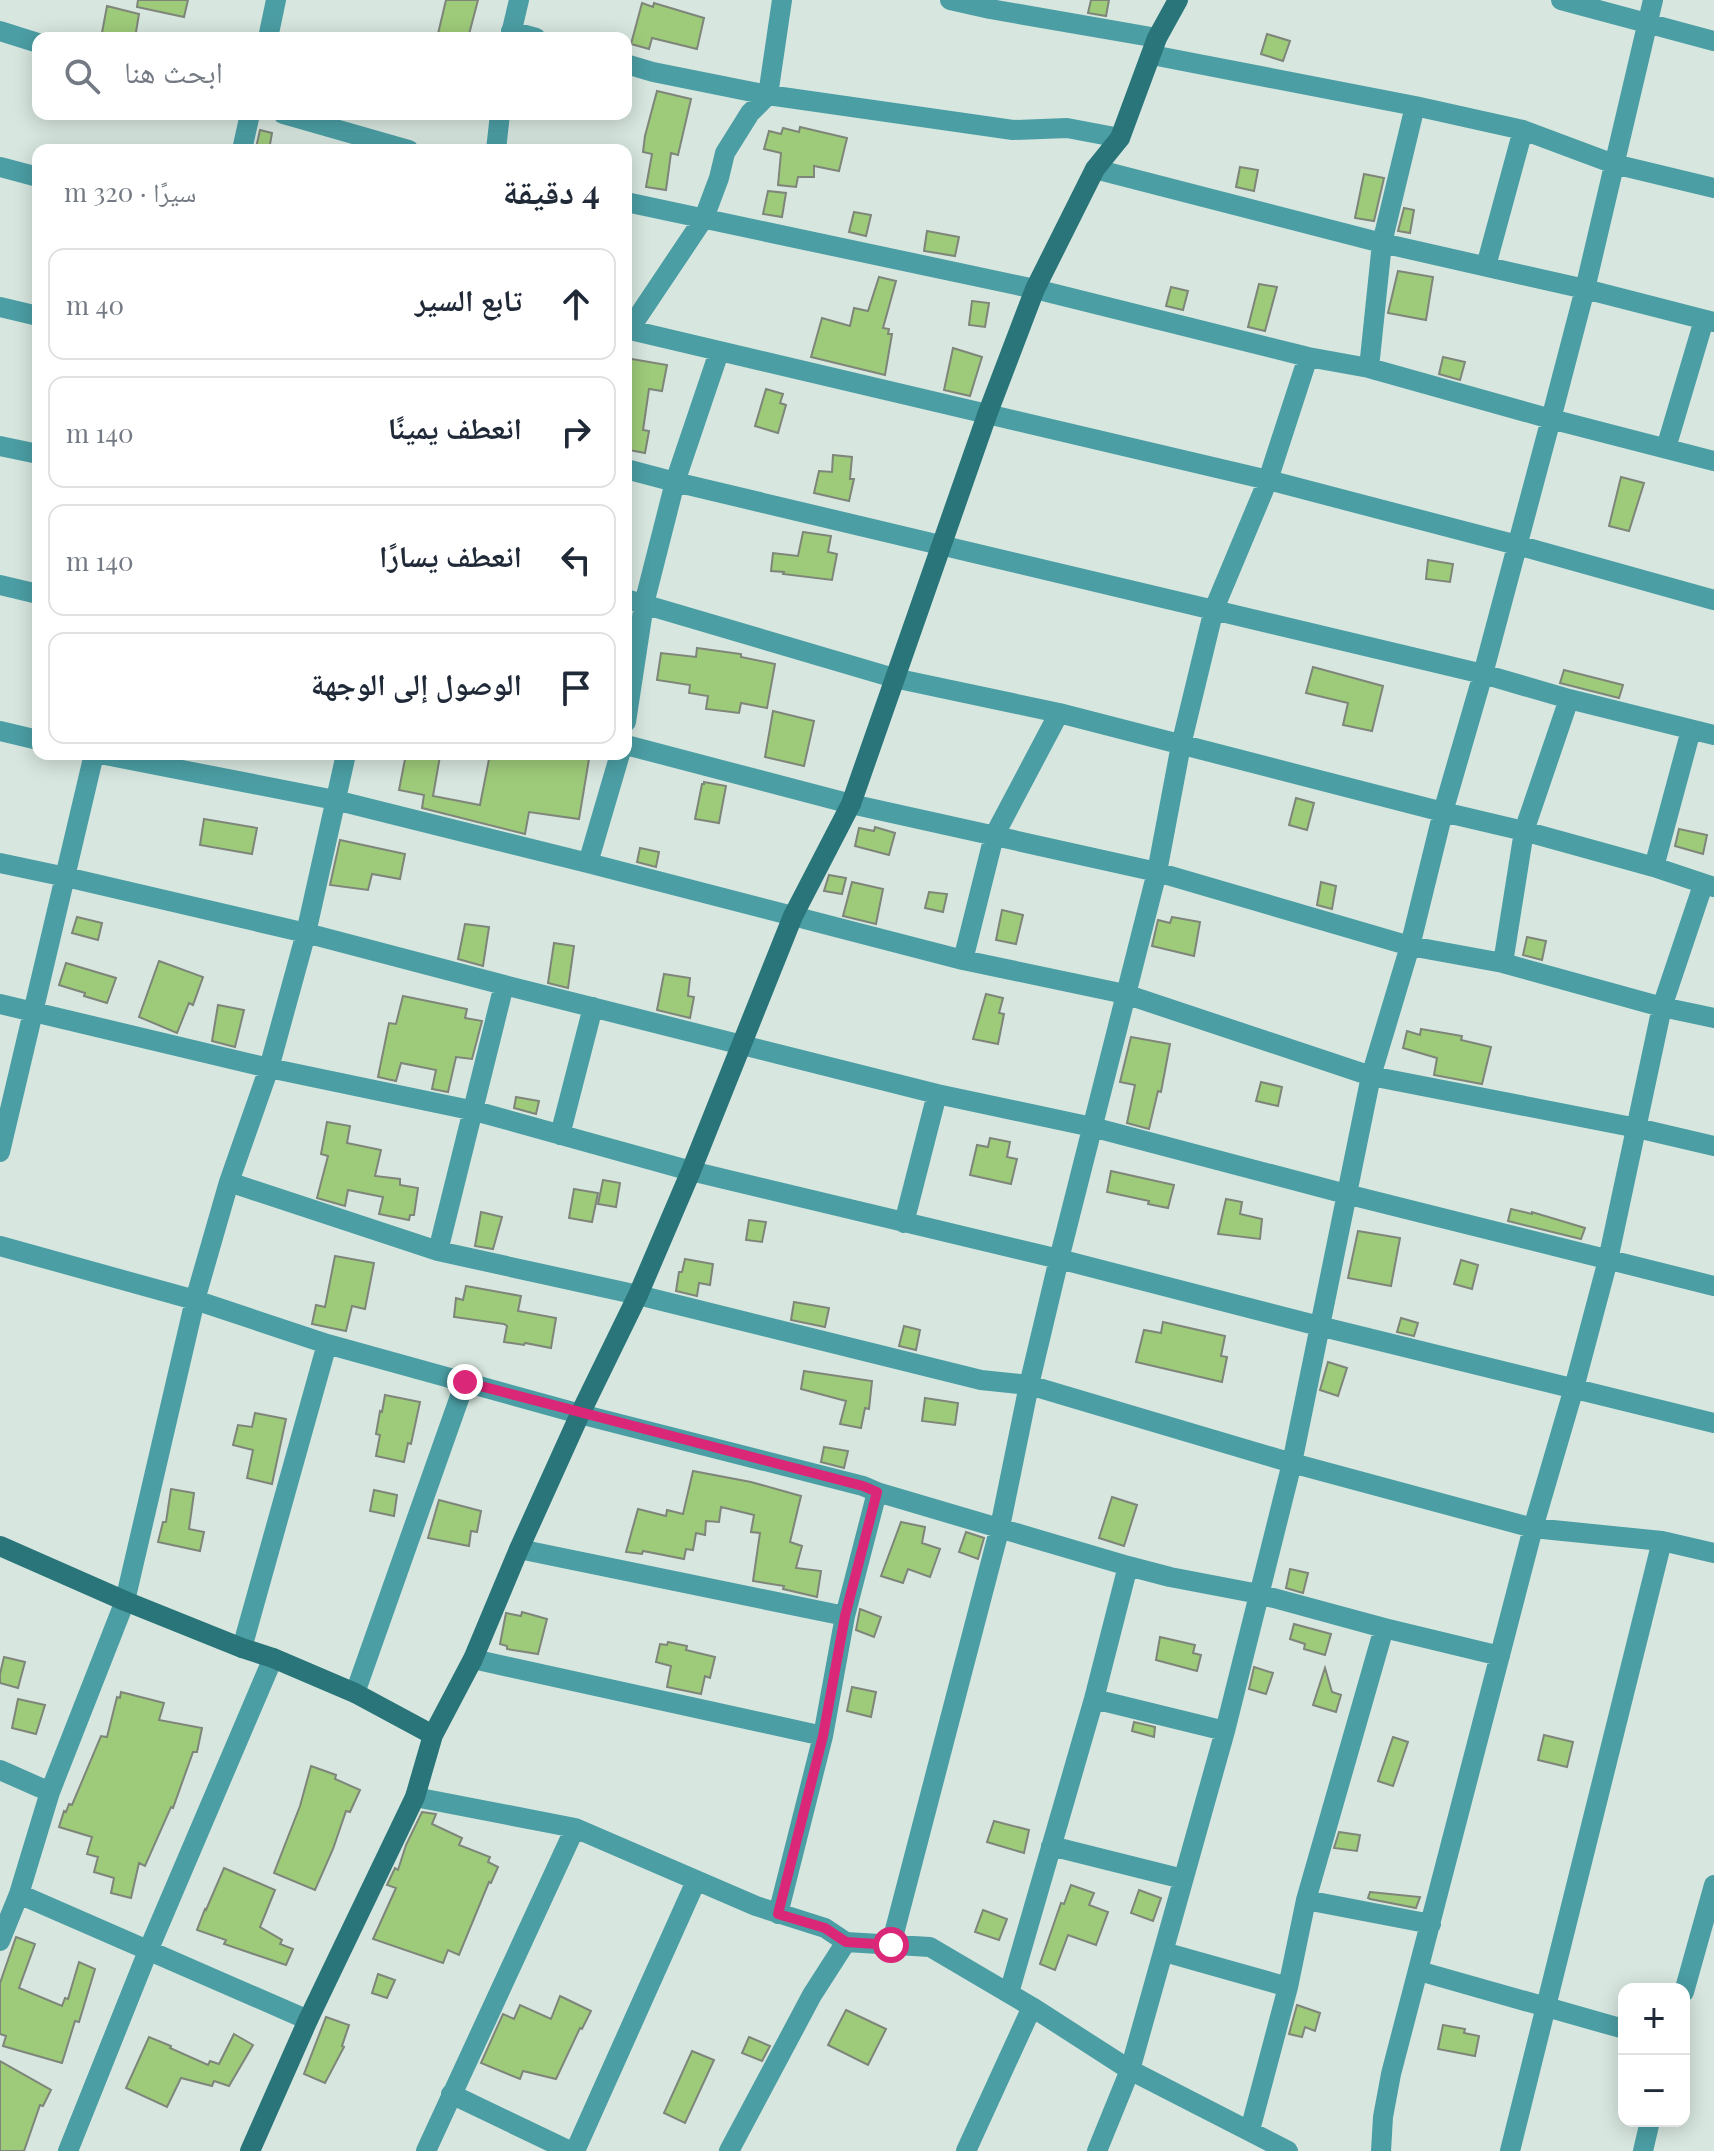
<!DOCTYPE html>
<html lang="ar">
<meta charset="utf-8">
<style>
body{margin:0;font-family:"Playfair Display","Noto Naskh Arabic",serif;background:#f6f6f7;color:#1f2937;direction:rtl}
.controls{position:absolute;right:24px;bottom:24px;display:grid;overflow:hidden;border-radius:16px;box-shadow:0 4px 20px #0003}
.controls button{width:72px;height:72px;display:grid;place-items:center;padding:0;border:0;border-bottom:2px solid #e0e1e3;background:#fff;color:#1f2937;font:40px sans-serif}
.stop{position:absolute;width:24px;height:24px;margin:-18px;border:6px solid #db2777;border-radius:50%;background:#fff}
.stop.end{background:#db2777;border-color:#fff;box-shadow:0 2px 8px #0008}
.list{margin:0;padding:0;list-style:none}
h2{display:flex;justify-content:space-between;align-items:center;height:104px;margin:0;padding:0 32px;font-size:34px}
h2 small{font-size:26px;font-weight:400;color:#747a83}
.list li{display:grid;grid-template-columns:52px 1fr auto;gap:24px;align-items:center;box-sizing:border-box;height:112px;margin:0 16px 16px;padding:0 16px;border:2px solid #e0e1e3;border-radius:16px}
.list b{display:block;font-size:30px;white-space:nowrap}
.list em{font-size:26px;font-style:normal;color:#747a83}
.icon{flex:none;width:44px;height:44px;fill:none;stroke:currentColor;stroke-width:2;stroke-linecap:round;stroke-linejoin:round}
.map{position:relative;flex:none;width:1714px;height:2151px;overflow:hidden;direction:ltr}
.search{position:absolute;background:#fff;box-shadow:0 4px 20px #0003;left:32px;top:32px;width:600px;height:88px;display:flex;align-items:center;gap:20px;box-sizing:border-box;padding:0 28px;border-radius:16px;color:#747a83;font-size:30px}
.panel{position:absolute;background:#fff;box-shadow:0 4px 20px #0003;left:32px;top:144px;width:600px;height:616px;border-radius:16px;direction:rtl}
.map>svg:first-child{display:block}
</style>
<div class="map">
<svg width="1714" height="2151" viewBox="0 0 1714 2151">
<rect width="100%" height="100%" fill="#d7e6df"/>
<path fill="#9ecb7a" stroke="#7e8579" stroke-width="2" d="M138,0H188L184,17L137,7Z
M446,0H478L468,38H437Z
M1091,0H1109L1106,16L1088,13Z
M642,3L653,7L654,3L704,18L697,49L652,38L649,49L631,44Z
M107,6L139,14L135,38H101Z
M1267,34L1290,41L1283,61L1261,54Z
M657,91L691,99L678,155L671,153L666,190L646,187L652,154L643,152L645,136Z
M800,127L847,138L839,171L814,166V177H798L796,187L778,185L781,153L764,149L769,131L781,134L783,128L799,132Z
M260,130L272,133L269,150L256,148Z
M1240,167L1258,170L1254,191L1236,187Z
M1364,174L1384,178L1374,221L1355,218Z
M768,191L786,193L782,217L763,214Z
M1404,208L1414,210L1410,233L1398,231Z
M854,212L871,215L866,236L849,232Z
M927,231L959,237L955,256L924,251Z
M1398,271L1433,277L1426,320L1388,313Z
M879,277L896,281L883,328L889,329L888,334H892L885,375L811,357L822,318L850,326L854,308L868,311Z
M1259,284L1277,287L1265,331L1248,327Z
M1171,287L1188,291L1183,310L1166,306Z
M972,301L989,303L985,327L969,325Z
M953,348L982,357L970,396L944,390Z
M1443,357L1465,362L1460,380L1439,374Z
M626,358L667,365L662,391L649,389L643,430L649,431L645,453L629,450L631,438H626Z
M766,389L783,394L780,403L786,405L778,433L755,426Z
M833,455L852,457L850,479H854L849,501L814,493L819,471L832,472Z
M1621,477L1644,483L1629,531L1609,526Z
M803,532L831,536L828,552L837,554L832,580L783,574L784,572L771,571L773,553L798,556Z
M1428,560L1453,564L1450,582L1426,579Z
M697,648L741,654V657L775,664L767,708L741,703L739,713L706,709L708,696L689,693L690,685L657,680L661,653L696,657Z
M1313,667L1383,686L1372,731L1343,725L1348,703L1306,693Z
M1564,670L1623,685L1619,698L1560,683Z
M773,711L814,721L804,766L765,757Z
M406,754L440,756L433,796L480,805L490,754H566L589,759L579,819L529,812L525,834L422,808L424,795L399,790Z
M704,782L726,786L719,823L695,819L702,784H704Z
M1296,798L1314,803L1307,830L1289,825Z
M204,819L257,828L252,854L200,845Z
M875,827L895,833L889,855L855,846L859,828L874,831Z
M1679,829L1707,835L1703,854L1675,846Z
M340,840L405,854L400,879L372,874L368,890L330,885Z
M640,848L659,852L656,867L637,862Z
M829,875L846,878L842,894L824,891Z
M852,882L883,889L876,924L843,916Z
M1321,882L1336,886L1332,909L1317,905Z
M929,892L947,894L943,912L925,908Z
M1002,910L1023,915L1016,944L996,940Z
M77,917L102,923L98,940L72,933Z
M1172,917L1200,922L1194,956L1152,946L1158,920L1170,923Z
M465,924L489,927L483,966L458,959Z
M1527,937L1546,941L1542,960L1523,955Z
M554,943L574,946L568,988L548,983Z
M159,961L203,977L193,1005L189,1003L177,1033L139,1017Z
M66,963L116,978L107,1003L84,996L85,993L59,985Z
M664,974L690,978L688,996L694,997L690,1018L657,1010Z
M986,994L1003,998L999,1013L1004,1014L998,1044L973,1039Z
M403,996L467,1009L465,1018L482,1021L472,1059L456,1057L448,1092L432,1089L436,1070L401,1063L396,1081L378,1077L389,1023L396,1024Z
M218,1005L244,1010L235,1047L212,1041Z
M1421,1029L1462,1036L1461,1040L1491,1047L1482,1084L1434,1075L1437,1058L1403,1048L1407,1031L1420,1035Z
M1131,1037L1170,1044L1161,1092L1158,1091L1149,1129L1127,1123L1135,1085L1120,1082Z
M1261,1082L1282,1087L1278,1106L1256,1101Z
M516,1097L539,1101L536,1114L514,1108Z
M327,1122L350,1126L347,1143L381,1150L375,1176L400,1179V1185L418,1188L414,1215H410L409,1220L379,1214L383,1197L348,1190L345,1206L317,1198L328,1156L321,1154Z
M990,1138L1010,1142L1007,1157L1017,1159L1011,1184L970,1175L977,1145L988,1147Z
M1111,1171L1174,1185L1168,1208L1148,1204L1149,1201L1107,1192Z
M603,1180L620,1183L616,1207L598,1204Z
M574,1189L598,1193L592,1222L569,1218Z
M1226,1199L1242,1202L1240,1214L1262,1219L1260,1239L1218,1234Z
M1511,1209L1532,1214V1212L1585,1228L1581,1239L1508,1221Z
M481,1212L502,1217L493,1249L475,1246Z
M749,1220L766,1222L762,1242L746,1240Z
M1358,1231L1400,1238L1391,1286L1348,1278Z
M335,1256L374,1263L365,1309L352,1306L346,1331L312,1324L316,1305L325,1307Z
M685,1259L713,1264L710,1285L699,1283L697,1296L676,1291L679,1272H682Z
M1461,1260L1478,1265L1472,1289L1454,1284Z
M466,1286L521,1296L518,1311L556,1318L551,1348L525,1343L524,1345L504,1342L507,1326L504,1324L454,1317L456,1298L463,1300Z
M794,1302L829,1308L825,1327L791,1320Z
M1401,1318L1418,1323L1414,1336L1397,1332Z
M1163,1322L1225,1336L1221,1356L1227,1357L1222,1382L1136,1362L1144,1330L1161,1333Z
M904,1326L920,1330L916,1350L899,1346Z
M1328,1362L1347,1368L1338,1396L1320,1390Z
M804,1371L872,1381L869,1409L865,1408L861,1428L840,1424L846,1401L801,1389Z
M385,1395L420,1402L411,1444L408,1443L404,1462L376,1456L380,1435L376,1434L380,1411L382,1412Z
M925,1398L958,1403L955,1425L922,1421Z
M255,1413L286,1419L272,1484L247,1478L253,1450L233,1445L238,1425L252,1427Z
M824,1447L848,1451L844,1468L821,1462Z
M693,1471L751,1482L801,1496L790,1542L802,1546L796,1568L821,1571L817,1597L783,1589L784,1586L753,1581L760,1533L751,1532L754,1515L721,1507L719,1522L706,1521L705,1535L696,1533L693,1550L686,1549L684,1559L643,1551L642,1554L626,1552L638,1509L666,1516L667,1510L683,1514Z
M171,1489L194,1493L189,1529L204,1532L200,1551L158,1542L163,1522H166Z
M374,1490L397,1495L394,1516L370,1511Z
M1112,1497L1137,1505L1124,1546L1099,1538Z
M439,1500L481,1511L477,1532L471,1531L469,1546L428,1538Z
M901,1522L925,1527L922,1543L940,1549L930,1577L908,1569L903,1583L881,1576Z
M966,1532L984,1538L978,1559L959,1552Z
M1290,1569L1308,1573L1303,1593L1286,1588Z
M860,1609L881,1617L874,1637L856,1630Z
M522,1612L547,1619L538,1654L507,1649V1646L500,1644L506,1613L521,1616Z
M1294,1624L1331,1634L1325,1655L1304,1649L1305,1644L1290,1639Z
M1160,1637L1195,1645L1193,1653L1201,1655L1197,1671L1156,1660Z
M668,1642L687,1646L686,1650L715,1657L710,1678L705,1676L701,1694L667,1687L671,1666L656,1662L660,1644L667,1645Z
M4,1657L25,1662L18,1688L0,1683V1674Z
M1254,1667L1273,1673L1266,1694L1249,1689Z
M1325,1668L1332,1692L1341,1695L1336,1712L1313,1705Z
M852,1687L876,1692L871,1717L847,1711Z
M121,1692L164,1703L159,1720L202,1728L197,1752H193L173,1808L171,1807L145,1866L139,1863L131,1898L111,1893L114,1878L94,1872L98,1857L87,1854L92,1837L59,1827L64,1811L66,1812L69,1804L72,1805L101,1736L107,1737L117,1697L120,1698Z
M18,1699L45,1705L36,1734L12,1728Z
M1134,1722L1155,1727L1154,1737L1132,1731Z
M1544,1735L1573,1742L1567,1767L1538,1760Z
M1393,1737L1408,1742L1393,1786L1378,1781Z
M311,1766L336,1775L335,1779L360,1790L350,1812L346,1811L333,1849L315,1890L274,1873L300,1806Z
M422,1812L436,1814L432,1824L462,1838L459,1845L490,1857L488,1862L498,1867L491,1883L489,1882L459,1955L448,1950L443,1963L373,1939L396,1888L387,1885L395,1868L398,1870L406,1845Z
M994,1821L1029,1830L1024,1853L987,1842Z
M1339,1832L1360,1835L1357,1851L1334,1848Z
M224,1868L275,1890L260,1927L282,1940L280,1944L293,1949L286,1965L224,1944L226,1940L197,1930L205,1909L206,1910Z
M1071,1885L1094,1893L1089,1905L1108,1912L1096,1945L1068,1935L1055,1970L1040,1964L1061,1903L1064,1904Z
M1139,1890L1161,1898L1153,1921L1131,1913Z
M1370,1892L1420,1897L1416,1908L1370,1899L1368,1898Z
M983,1910L1007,1919L999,1940L975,1932Z
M16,1937L35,1944L19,1988L62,2006L65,1998L68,1999L79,1962L95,1969L79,2022L75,2021L62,2063L3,2046L6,2036L0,2034V1983Z
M378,1974L395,1980L387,1998L372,1993Z
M560,1996L591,2011L582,2029L580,2028L556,2079L523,2071L520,2079L481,2063L503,2014L514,2019L520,2005L551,2019Z
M1297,2005L1320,2013L1315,2031L1305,2027L1302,2037L1289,2034Z
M846,2010L886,2029L868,2065L828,2045Z
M326,2017L349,2025L342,2046L344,2047L325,2083L304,2074Z
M1443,2025L1465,2029L1464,2033L1479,2036L1475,2056L1438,2049Z
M234,2034L253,2045L229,2086L214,2081L212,2086L181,2078L167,2107L126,2088L149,2037L171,2046L170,2048L208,2065L210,2061L219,2064Z
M749,2037L770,2046L762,2061L742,2053Z
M692,2051L714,2060L685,2123L664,2113Z
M0,2061L51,2090L43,2106L40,2105L24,2151H0Z"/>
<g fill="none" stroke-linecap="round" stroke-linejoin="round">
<path stroke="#4b9ea4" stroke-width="20" d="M950,0L990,9L1157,38
M1561,0L1714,41
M0,31L38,43
M511,31L536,38
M268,38L276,0
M510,38L519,0
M1152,55L1415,106L1523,130L1614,164L1714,188
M626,64L653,72L768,95L1013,130L1067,128L1120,138
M283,114L409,150
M242,150L250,114
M496,150L500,114
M0,167L38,177
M1095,169L1382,243L1585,289L1714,322
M626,202L1035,289L1308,357L1369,368L1551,419L1714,461
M1486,266L1523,130
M0,307L38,316
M626,329L1268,480L1517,545L1714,600
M629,330L704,218L719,178L725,153L750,113L768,95L782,0
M1369,368L1382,243L1415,106
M0,446L38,454
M1666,448L1704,320
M626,469L675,482L1483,674L1569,699L1714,735
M0,585L38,594
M626,599L894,678L1059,713L1443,812L1524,831L1654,867L1714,887
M626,722L644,604L675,482L719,352
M0,731L38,740
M626,745L851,804L1157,872L1410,946L1503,963L1662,1007L1714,1018
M100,754L335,800L588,863L963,960L1125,994L1371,1076L1637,1128L1714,1146
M0,863L66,877L306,933L504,985L937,1094L1092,1127L1346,1194L1714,1286
M588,863L620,754
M1654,867L1691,730
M963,960L994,836L1059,713
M1503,963L1524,831L1569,699
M0,1004L269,1068L475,1111L691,1171L1059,1259L1319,1326L1714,1423
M560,1135L593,1007
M0,1152L94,754
M229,1182L438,1251L638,1295L981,1380L1029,1385L1292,1463L1533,1528L1662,1541L1714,1553
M904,1223L937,1094
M0,1246L195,1300L327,1344L580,1414L863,1486L877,1492L1128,1566L1170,1577L1259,1594L1384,1628L1500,1656
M438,1251L504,985
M519,1549L845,1616
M242,1648L327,1344
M473,1659L823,1736
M355,1693L465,1382
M1094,1699L1225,1731
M0,1770L50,1792
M415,1797L575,1828L756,1906L825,1928L846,1942L930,1947L1032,2007L1130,2070L1288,2151
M1051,1846L1183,1879
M19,1894L308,2020
M1306,1900L1431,1924
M778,1914L823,1736L845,1616L877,1492
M0,1941L19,1894L50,1792L125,1601L195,1300L229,1182L269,1068L306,933L346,754
M891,1945L1000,1527L1029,1385L1059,1259L1157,872L1181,745L1214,609L1268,480L1308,357
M1164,1952L1288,1987
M1419,1971L1624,2029
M1684,1992L1714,1885
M1009,1993L1094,1699L1128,1566
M451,2094L570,2151
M1250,2130L1288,1987L1306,1900L1384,1628
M68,2151L148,1951L273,1658
M426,2151L575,1828
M575,2151L696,1881
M729,2151L812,1995L846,1942
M966,2151L1032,2007
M1097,2151L1130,2070L1225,1731L1292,1463L1371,1076L1410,946L1443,812L1483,674L1551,419L1585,289L1653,0
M1381,2151L1383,2117L1391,2074L1533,1528L1574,1388L1608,1260L1662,1007L1703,885
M1510,2151L1662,1541
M1643,2151L1650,2121"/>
<path stroke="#29757a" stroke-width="20" d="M0,1546L125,1601L242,1648L273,1658L355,1693L433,1735
M250,2151L308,2020L415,1797L433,1735L473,1659L519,1549L580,1414L638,1295L691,1171L793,916L851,804L987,415L1035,289L1095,169L1120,138L1157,38L1178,0"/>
</g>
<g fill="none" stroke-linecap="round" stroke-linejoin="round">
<path stroke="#db2777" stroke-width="10" d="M465,1382L863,1486L877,1492L845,1616L823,1736L778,1914L825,1928L846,1942L891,1945"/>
</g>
</svg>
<div class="controls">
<button>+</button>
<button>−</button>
</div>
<div class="stop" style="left:891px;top:1945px"></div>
<div class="stop end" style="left:465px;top:1382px"></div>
<div class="search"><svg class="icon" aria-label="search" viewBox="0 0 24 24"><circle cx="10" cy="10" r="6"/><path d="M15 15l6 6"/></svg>ابحث هنا</div>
<section class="panel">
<h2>4 دقيقة<small>سيرًا · 320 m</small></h2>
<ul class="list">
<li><svg class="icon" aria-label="ahead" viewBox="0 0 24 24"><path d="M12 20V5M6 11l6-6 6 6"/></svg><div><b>تابع السير</b></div><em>40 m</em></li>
<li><svg class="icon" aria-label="right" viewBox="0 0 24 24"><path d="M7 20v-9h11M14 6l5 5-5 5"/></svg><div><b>انعطف يمينًا</b></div><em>140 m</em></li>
<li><svg class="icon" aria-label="left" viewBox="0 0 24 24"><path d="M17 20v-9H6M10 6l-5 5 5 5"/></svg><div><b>انعطف يسارًا</b></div><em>140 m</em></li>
<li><svg class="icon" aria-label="arrive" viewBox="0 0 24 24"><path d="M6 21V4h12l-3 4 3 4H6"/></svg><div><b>الوصول إلى الوجهة</b></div></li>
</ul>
</section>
</div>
